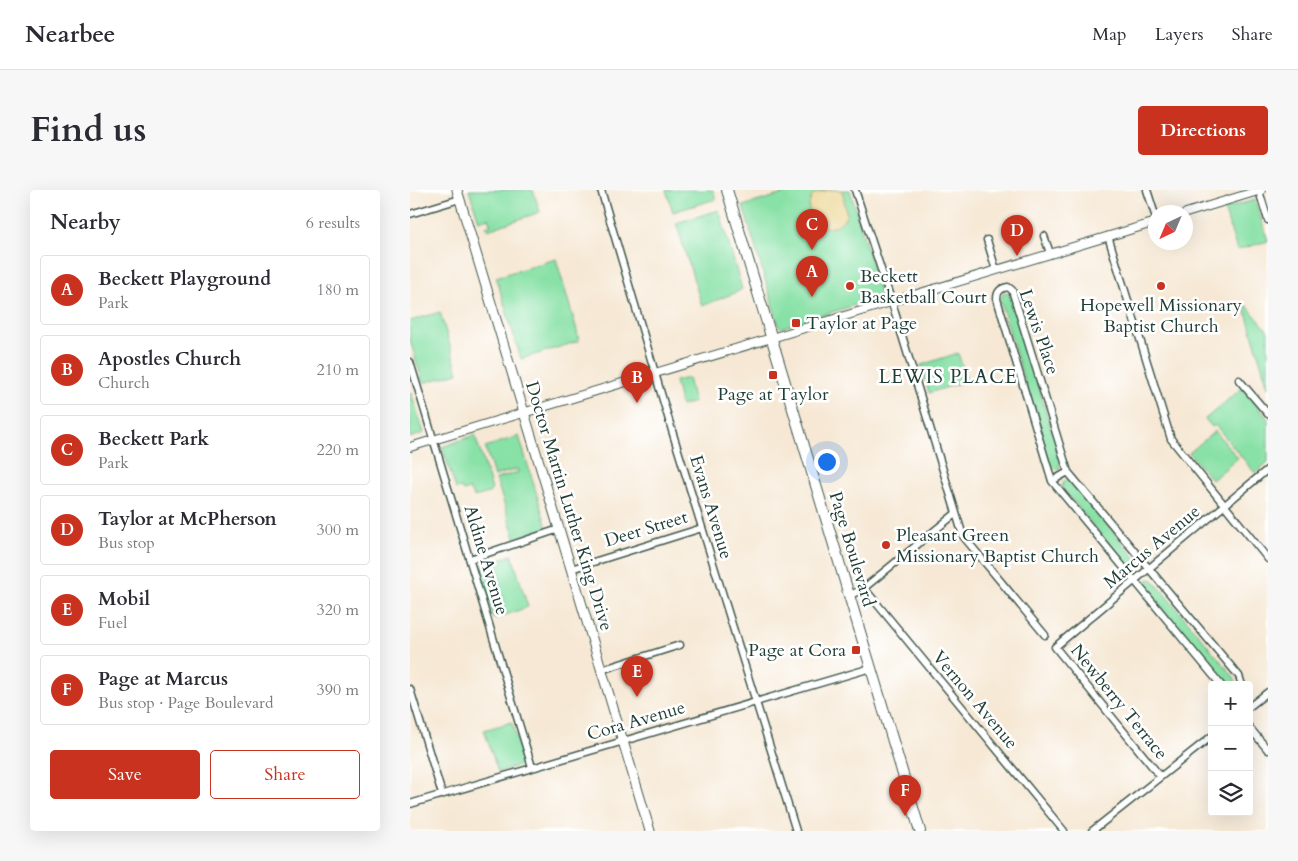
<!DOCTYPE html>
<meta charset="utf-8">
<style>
body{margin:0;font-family:Cardo,serif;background:#f7f7f7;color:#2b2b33}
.controls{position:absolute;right:15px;bottom:15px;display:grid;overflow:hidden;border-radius:5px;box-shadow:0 5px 20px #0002}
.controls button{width:45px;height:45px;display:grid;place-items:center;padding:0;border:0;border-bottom:1px solid #e1e1e2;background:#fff;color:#2b2b33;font:25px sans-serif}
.compass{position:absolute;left:738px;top:15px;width:45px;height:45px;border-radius:50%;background:#fff;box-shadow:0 5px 20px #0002;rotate:224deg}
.you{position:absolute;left:416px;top:271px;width:18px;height:18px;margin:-12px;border:4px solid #fff;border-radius:50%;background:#1a73e8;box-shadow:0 0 0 8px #1a73e833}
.badge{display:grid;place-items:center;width:32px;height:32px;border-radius:50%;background:#c8321e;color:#fff;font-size:16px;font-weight:700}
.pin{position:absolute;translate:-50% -41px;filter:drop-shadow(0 1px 2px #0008)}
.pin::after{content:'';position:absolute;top:26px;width:18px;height:15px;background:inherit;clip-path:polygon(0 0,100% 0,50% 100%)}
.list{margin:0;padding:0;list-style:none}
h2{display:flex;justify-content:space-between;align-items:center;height:65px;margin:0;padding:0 20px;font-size:21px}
h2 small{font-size:16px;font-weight:400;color:#7c7c81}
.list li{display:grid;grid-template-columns:32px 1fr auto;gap:15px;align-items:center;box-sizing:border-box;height:70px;margin:0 10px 10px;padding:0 10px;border:1px solid #e1e1e2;border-radius:5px}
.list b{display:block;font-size:19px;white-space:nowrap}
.list p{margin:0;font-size:16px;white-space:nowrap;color:#7c7c81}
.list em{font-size:16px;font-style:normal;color:#7c7c81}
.actions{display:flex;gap:10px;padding:15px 20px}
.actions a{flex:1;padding:11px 0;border:1px solid #c8321e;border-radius:5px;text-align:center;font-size:18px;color:#c8321e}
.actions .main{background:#c8321e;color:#fff}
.icon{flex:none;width:28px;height:28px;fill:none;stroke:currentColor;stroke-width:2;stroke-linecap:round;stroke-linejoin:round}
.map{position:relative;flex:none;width:858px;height:641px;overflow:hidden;border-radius:5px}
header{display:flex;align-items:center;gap:30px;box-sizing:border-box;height:70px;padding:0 25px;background:#fff;border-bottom:1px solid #e1e1e2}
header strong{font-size:24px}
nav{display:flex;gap:28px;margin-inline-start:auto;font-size:18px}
.intro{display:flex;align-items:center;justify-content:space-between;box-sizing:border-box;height:120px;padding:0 30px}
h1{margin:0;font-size:35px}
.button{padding:12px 22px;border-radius:5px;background:#c8321e;color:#fff;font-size:18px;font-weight:700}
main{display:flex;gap:30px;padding:0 30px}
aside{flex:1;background:#fff;border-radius:5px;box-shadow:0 5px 20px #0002}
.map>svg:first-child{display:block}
</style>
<header>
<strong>Nearbee</strong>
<nav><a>Map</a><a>Layers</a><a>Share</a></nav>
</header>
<div class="intro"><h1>Find us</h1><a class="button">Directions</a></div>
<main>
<aside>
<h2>Nearby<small>6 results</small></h2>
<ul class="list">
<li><span class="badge">A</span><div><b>Beckett Playground</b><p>Park</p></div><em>180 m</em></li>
<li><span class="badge">B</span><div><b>Apostles Church</b><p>Church</p></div><em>210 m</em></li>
<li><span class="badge">C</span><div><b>Beckett Park</b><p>Park</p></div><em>220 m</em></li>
<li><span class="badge">D</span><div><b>Taylor at McPherson</b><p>Bus stop</p></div><em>300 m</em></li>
<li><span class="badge">E</span><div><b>Mobil</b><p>Fuel</p></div><em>320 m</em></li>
<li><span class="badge">F</span><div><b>Page at Marcus</b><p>Bus stop · Page Boulevard</p></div><em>390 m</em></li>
</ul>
<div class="actions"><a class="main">Save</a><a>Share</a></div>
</aside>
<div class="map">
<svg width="858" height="641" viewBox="0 0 858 641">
<rect width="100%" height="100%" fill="#fff"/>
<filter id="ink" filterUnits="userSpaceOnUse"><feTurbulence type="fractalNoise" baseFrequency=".02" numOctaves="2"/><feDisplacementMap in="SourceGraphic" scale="10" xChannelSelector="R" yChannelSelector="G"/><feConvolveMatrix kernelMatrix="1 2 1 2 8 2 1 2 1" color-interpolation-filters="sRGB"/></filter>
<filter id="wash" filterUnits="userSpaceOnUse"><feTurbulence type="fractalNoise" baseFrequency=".0096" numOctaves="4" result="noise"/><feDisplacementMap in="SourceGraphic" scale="20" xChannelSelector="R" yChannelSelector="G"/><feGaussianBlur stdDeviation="1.12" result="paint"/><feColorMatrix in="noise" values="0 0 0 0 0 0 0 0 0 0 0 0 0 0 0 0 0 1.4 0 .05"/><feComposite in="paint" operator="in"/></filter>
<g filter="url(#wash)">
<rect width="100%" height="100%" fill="#f6e8d4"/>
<path fill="#88e1a6" stroke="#548f6d" d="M59,0H123L130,22L78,40L76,37L81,35L78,28L69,31Z
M256,0H303L306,9L263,22Z
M386,0H440L471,107L371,138L369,136L333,16Z
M845,10L858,51L827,60L814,19Z
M309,20L332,99L327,102L292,116L266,33Z
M146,69L166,137L169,151L111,169L86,87Z
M594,102L599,104L602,108L651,272L649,275L650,278L646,279L640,277L590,110Z
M834,116H837L858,141V197Z
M30,122L48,183L13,193L0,150V131Z
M548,163L557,191L519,203L511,175Z
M278,188L284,212L271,216L265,191Z
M832,198L858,229V272L845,283L805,235L802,237L795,229Z
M1,202L14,243L0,248V203Z
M805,241L828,268L802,290L779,263Z
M65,245L82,299L79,303L64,307L59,299L53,301L51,298L46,299L32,257Z
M109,246L137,338L105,348L86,289L108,282L107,279L84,286L75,257Z
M655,290H660L728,371L729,376L723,381L719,379L652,298L653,292Z
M102,365L118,417L84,429L68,376Z
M738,389L743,390L824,487L827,495L814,494L734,397V394Z
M102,532L114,574L88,582L74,540Z"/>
<path fill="#eeda9e" stroke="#868c69" d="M419,0H432L437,25C417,55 387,25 404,4Z"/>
</g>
<g filter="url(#ink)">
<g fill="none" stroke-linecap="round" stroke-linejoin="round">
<g stroke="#3f574c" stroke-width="9">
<path id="minor" d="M191,0L263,244L386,641
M445,0L483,116L553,346L635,445
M737,0L746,28
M849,1L858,30
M0,24L50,9
M634,46L640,63
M698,46L761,249L858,369
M577,50L586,80
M0,172L122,577
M829,190L858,224
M642,291L658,282
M60,369L149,339
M161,379L292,338
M454,398L654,641
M439,406L454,398L545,324
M191,480L270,455
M811,495L642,291L587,109C587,101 591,98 598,97L602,100L658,282L829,486L832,495
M0,499L32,604
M839,517L858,502
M839,537L858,560
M750,586L645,457L858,279
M0,614L461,478
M682,641L802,546"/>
</g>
<g stroke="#3f574c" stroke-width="10">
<path id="tertiary" d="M776,23L851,0
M0,257L746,32"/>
</g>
<g stroke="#3f574c" stroke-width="11">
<path id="secondary" d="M47,0L240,641"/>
</g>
<g stroke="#3f574c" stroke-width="12">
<path id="primary" d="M317,0L510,641"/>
</g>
<use href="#minor" stroke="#fff" stroke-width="6"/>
<use href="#tertiary" stroke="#fff" stroke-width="8"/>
<use href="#secondary" stroke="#fff" stroke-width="9"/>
<use href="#primary" stroke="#fff" stroke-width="10"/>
</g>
</g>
<g fill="#c8321e" stroke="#fff" stroke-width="2">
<circle cx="440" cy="96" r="5"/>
<circle cx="751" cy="96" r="5"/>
<rect x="381" y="128" width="10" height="10" rx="2.5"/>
<rect x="358" y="180" width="10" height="10" rx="2.5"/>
<circle cx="476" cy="355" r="5"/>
<rect x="441" y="455" width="10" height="10" rx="2.5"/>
</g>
<g text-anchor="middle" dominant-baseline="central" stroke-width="5" stroke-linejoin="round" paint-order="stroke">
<g font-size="18" fill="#1f3d34" stroke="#fff" text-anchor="start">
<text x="450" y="86">Beckett<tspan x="450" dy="21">Basketball Court</tspan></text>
<text x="751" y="115" text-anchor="middle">Hopewell Missionary<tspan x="751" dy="21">Baptist Church</tspan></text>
<text x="396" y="133">Taylor at Page</text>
<text x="363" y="204" text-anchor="middle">Page at Taylor</text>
<text x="486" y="345">Pleasant Green<tspan x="486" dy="21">Missionary Baptist Church</tspan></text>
<text x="436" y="460" text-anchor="end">Page at Cora</text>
</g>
<g font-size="18" fill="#1f3d34" stroke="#fff">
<text transform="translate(629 142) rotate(71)">Lewis Place</text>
<text transform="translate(159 316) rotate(73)">Doctor Martin Luther King Drive</text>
<text transform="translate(301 317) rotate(73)">Evans Avenue</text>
<text transform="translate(236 339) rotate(-17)">Deer Street</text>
<text transform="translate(742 357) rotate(-40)">Marcus Avenue</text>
<text transform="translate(442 359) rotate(73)">Page Boulevard</text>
<text transform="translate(76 370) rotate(73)">Aldine Avenue</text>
<text transform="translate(565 510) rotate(50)">Vernon Avenue</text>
<text transform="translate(709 512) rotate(51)">Newberry Terrace</text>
<text transform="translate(226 531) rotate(-16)">Cora Avenue</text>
</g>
<g font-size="19" letter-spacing="1" fill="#1f3d34" stroke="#fff">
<text x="538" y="187">LEWIS PLACE</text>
</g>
</g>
</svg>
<div class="controls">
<button>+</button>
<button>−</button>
<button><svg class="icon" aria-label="layers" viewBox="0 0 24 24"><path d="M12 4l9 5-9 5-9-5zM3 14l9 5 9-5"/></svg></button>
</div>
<svg class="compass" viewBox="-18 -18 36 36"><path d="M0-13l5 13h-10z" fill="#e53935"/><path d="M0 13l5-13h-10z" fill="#7c7c81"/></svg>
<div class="you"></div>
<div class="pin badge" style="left:402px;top:107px">A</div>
<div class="pin badge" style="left:227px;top:213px">B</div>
<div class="pin badge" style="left:402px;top:60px">C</div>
<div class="pin badge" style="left:607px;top:66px">D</div>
<div class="pin badge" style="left:227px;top:507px">E</div>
<div class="pin badge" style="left:495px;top:626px">F</div>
</div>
</main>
